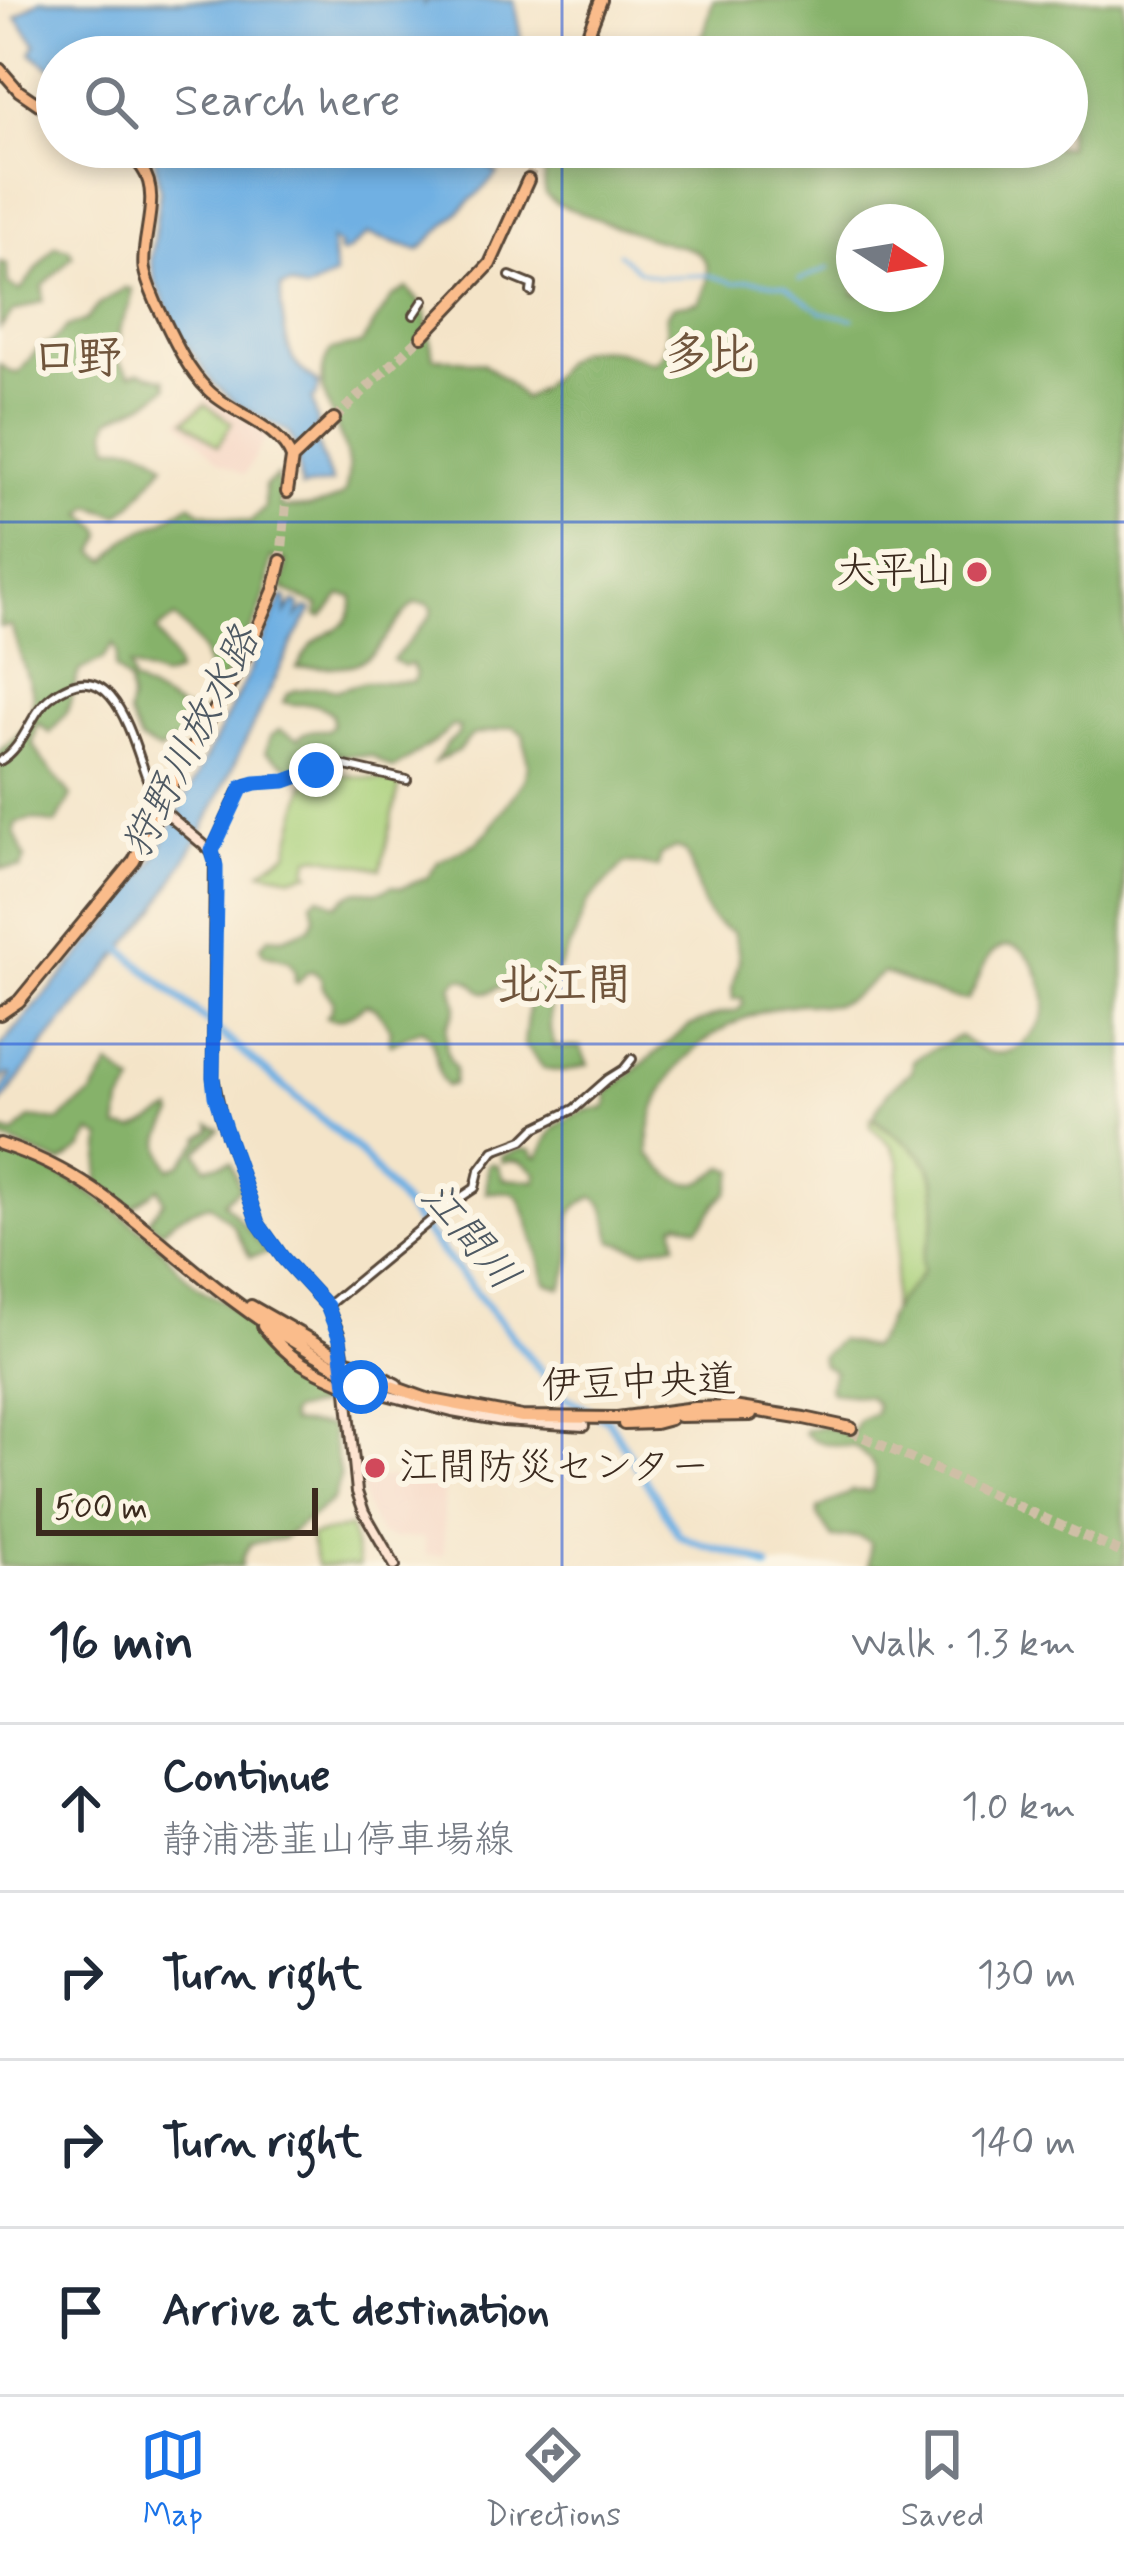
<!DOCTYPE html>
<meta charset="utf-8">
<style>
body{margin:0;font-family:Mynerve,"Klee One",sans-serif;background:#f2f2f3;color:#1f2937}
.compass{position:absolute;left:836px;top:204px;width:108px;height:108px;border-radius:50%;background:#fff;box-shadow:0 6px 18px #0003;rotate:102deg}
.scale{position:absolute;left:36px;bottom:30px;width:282px;box-sizing:border-box;padding-left:12px;border:6px solid #3b2a1e;border-top:0;font-size:33px;line-height:42px;white-space:nowrap;color:#3b2a1e;-webkit-text-stroke:9px #fcf5e5;paint-order:stroke}
.stop{position:absolute;width:36px;height:36px;margin:-27px;border:9px solid #1a73e8;border-radius:50%;background:#fff}
.stop.end{background:#1a73e8;border-color:#fff;box-shadow:0 3px 12px #0008}
.list{margin:0;padding:0;list-style:none}
h2{display:flex;justify-content:space-between;align-items:center;height:156px;margin:0;padding:0 48px;font-size:51px}
h2 small{font-size:39px;font-weight:400;color:#747a83}
.list li{display:grid;grid-template-columns:78px 1fr auto;gap:36px;align-items:center;box-sizing:border-box;height:168px;padding:0 48px;border-top:3px solid #e0e1e3}
.list b{display:block;font-size:45px;white-space:nowrap}
.list p{margin:0;font-size:39px;white-space:nowrap;color:#747a83}
.list em{font-size:39px;font-style:normal;color:#747a83}
.icon{flex:none;width:66px;height:66px;fill:none;stroke:currentColor;stroke-width:2;stroke-linecap:round;stroke-linejoin:round}
.map{position:relative;flex:none;width:1124px;height:1566px;overflow:hidden}
.search{position:absolute;background:#fff;box-shadow:0 6px 18px #0003;left:36px;right:36px;top:36px;height:132px;display:flex;align-items:center;gap:30px;box-sizing:border-box;padding:0 42px;border-radius:66px;color:#747a83;font-size:45px}
.sheet{height:828px;background:#fff}
nav{display:flex;justify-content:space-around;align-items:center;box-sizing:border-box;height:168px;border-top:3px solid #e0e1e3;background:#fff;font-size:33px;color:#747a83}
nav a{display:grid;justify-items:center;gap:6px}
nav .on{color:#1a73e8}
.map>svg:first-child{display:block}
</style>
<div class="map">
<svg width="1124" height="1566" viewBox="0 0 1124 1566">
<rect width="100%" height="100%" fill="#fcf5e5"/>
<filter id="ink" filterUnits="userSpaceOnUse"><feTurbulence type="fractalNoise" baseFrequency=".00833" numOctaves="2"/><feDisplacementMap in="SourceGraphic" scale="24" xChannelSelector="R" yChannelSelector="G"/><feConvolveMatrix kernelMatrix="1 2 1 2 8 2 1 2 1" color-interpolation-filters="sRGB"/></filter>
<filter id="wash" filterUnits="userSpaceOnUse"><feTurbulence type="fractalNoise" baseFrequency=".004" numOctaves="4" result="noise"/><feDisplacementMap in="SourceGraphic" scale="48" xChannelSelector="R" yChannelSelector="G"/><feGaussianBlur stdDeviation="2.7" result="paint"/><feColorMatrix in="noise" values="0 0 0 0 0 0 0 0 0 0 0 0 0 0 0 0 0 1.4 0 .05"/><feComposite in="paint" operator="in"/></filter>
<g filter="url(#wash)">
<rect width="100%" height="100%" fill="#f4e4c8"/>
<path fill="#f5d3c1" d="M211,396L268,435L244,475L218,461L179,420Z
M444,1476V1555H426L424,1538H393L380,1535L365,1505L359,1479Z"/>
<path fill="#a9d07a" stroke="#727d4c" stroke-width="3" d="M205,404L232,423L218,446L185,420Z
M325,772L400,783L381,869L319,856L310,858L307,870L310,873L292,877L261,871L288,852L304,786L314,775Z
M871,1118C889,1132 916,1146 929,1166C941,1186 931,1255 920,1275C913,1288 900,1300 891,1312L900,1229L897,1192L900,1163L892,1146L871,1127Z
M350,1527L359,1566H317L310,1536Z"/>
<path fill="#86b26a" stroke="#606e44" stroke-width="3" fill-rule="evenodd" d="M713,0H1124V1566H869L870,1543C858,1532 848,1539 833,1538L818,1516V1509C829,1500 842,1501 851,1491H871C882,1468 871,1459 853,1446C837,1446 816,1444 804,1433L806,1430L823,1426L852,1433L859,1420L875,1413L876,1404L868,1396L831,1392L829,1388L834,1371L823,1365L821,1357L839,1340L870,1348C884,1336 885,1322 894,1307C900,1295 911,1289 918,1278C926,1268 921,1272 922,1261C922,1255 926,1248 928,1243C935,1221 941,1189 930,1168C918,1145 890,1135 874,1116C883,1095 894,1084 912,1071L913,1061L917,1057L960,1036C987,1058 1011,1061 1033,1033C1039,1026 1044,1018 1045,1008C1048,988 1029,937 1003,947C979,956 981,984 967,1000C935,997 912,981 883,973C869,983 853,999 836,1004C825,1007 811,1003 799,1004C721,1012 644,1072 649,1155C677,1183 690,1196 724,1167L735,1171L728,1193C713,1201 711,1219 697,1228L680,1222L674,1225L676,1243L644,1250L612,1241C608,1226 609,1204 593,1197C563,1210 571,1221 571,1248C571,1260 567,1277 561,1288L546,1283C542,1269 525,1201 516,1195C509,1190 495,1192 486,1193L488,1165L492,1163L498,1166L503,1179L536,1181V1173C526,1163 517,1157 502,1162L501,1156L522,1149L532,1151L534,1156L538,1157C543,1151 544,1144 548,1138C556,1120 585,1107 604,1109L608,1103L607,1093L689,1026L719,1014L737,1011L743,1005L742,998L733,999C730,982 737,976 739,961C740,952 735,940 733,932C693,917 702,883 685,851L676,848L661,855L658,867C650,868 637,862 625,863L587,903L575,936L550,984V1030L555,1047H580L588,1065L563,1072L544,1069L524,1045L530,991L498,987C480,999 481,988 467,979L459,978L452,986C453,988 457,1005 456,1007C454,1019 445,1021 446,1035C447,1042 445,1049 448,1055C453,1070 458,1061 453,1084L446,1086C432,1069 441,1044 422,1029L391,1044L389,1040L391,1030L376,1008L366,1004C353,1013 341,1025 326,1017L331,1011L333,1000L323,988L321,978L313,971L307,972L298,983L295,982V972L289,961L264,954L260,947L269,937L283,938L310,928L315,917L312,901L319,896L336,905C343,899 350,892 359,891C372,891 380,894 392,886L402,888L428,877L438,862L476,843L488,831L524,780L528,765L523,734L513,727L472,735L459,750L435,762L448,743L458,735L459,727L452,726L437,740L393,769L372,756L338,755L323,749L315,760L292,769L265,752L270,737L279,730L298,739C307,729 315,730 328,730L333,725L332,714C312,697 303,709 283,702L287,694L296,690L325,687L337,690L365,682H413L416,674L411,664L405,666L393,660L430,617L433,610L428,604L415,603C394,619 382,655 355,664C337,669 315,666 297,668C301,661 308,648 315,642C333,627 353,630 353,597L341,595L322,617L317,616L319,606L283,589C283,578 289,571 286,560L271,558L266,591L258,616L214,697L208,693C208,653 203,645 175,618L157,630L176,665L177,673L162,678L129,666L133,682L183,710L205,714L201,727L194,738L170,743L160,751L140,741L128,714L131,701L129,683L115,668L117,652L113,644L102,660L79,671L67,712L50,733L38,723L33,743L43,761L71,796L56,824L32,819L16,823L14,832L25,858L21,868H0V751L34,720L32,717L33,695L11,626L0,627V364L10,372L19,373L40,346L51,343L67,327L86,320L99,305L125,288L132,289L130,304L119,330L118,361L130,375L139,372L165,379L167,387C148,405 133,407 110,419L107,431L110,446C134,446 148,445 165,464L132,504L119,515L91,506L83,514L100,528L103,535L95,552L107,560L129,537L162,522L190,504L200,511L250,522L265,508V485L277,476L281,508C302,508 329,507 345,493C347,483 350,473 348,463C343,424 306,388 331,350L361,344L392,297L407,288L425,309L433,357L483,363L508,382L524,399C532,393 541,388 548,381C556,372 564,358 576,353C600,343 632,354 654,363C671,351 666,335 666,316L674,306L699,302C707,288 713,270 702,257C692,246 680,247 667,243C630,233 593,217 557,204L545,194L544,173L553,162L582,147H1067V57H689L705,30ZM854,222H926V294H854Z
M55,246L69,249L73,256L43,286V301L13,312L0,328V262L7,265L8,284L20,291Z
M110,1065L134,1084L121,1103L118,1128L135,1130L172,1110L174,1115C158,1138 157,1144 170,1169L181,1164L201,1140L200,1138L211,1130L210,1125L220,1129L197,1152L206,1167L231,1162L240,1188L224,1202L268,1253L250,1257L232,1224L210,1204C191,1209 175,1218 162,1231L148,1221L164,1201L159,1188L132,1208L98,1185L102,1138L91,1132L82,1148L61,1163L0,1138V1130L14,1134L30,1118L60,1121L74,1107L92,1095Z
M0,1148C53,1167 102,1198 146,1234C165,1250 179,1273 199,1288C206,1294 216,1296 224,1302C248,1318 267,1337 286,1359L282,1370L333,1384L331,1400L329,1403L292,1411L289,1416L291,1423L330,1426L340,1477L333,1500L282,1539L251,1543L242,1559V1566H0Z"/>
<path fill="#70b0e3" stroke="#566d80" stroke-width="3" d="M40,0H425L424,4L429,0H514L524,57H57V72L55,71L31,53L36,44L16,17Z
M153,147H479L484,154L481,161L498,174L419,250L368,234L349,250L341,254L338,251L340,246L331,240L335,276L305,291L291,285L281,287C280,304 285,352 297,365C303,373 313,377 319,385L316,397L312,399L318,423L314,435L332,483L301,488L296,446L288,432L236,403L213,383L181,336L155,282L151,260L160,191Z
M282,597L287,599L286,613L294,602L300,605L297,617L306,608L312,610L295,638L201,833L157,908L48,1040L0,1105V1093L11,1075L7,1074L0,1081V1047L106,926L154,860L246,679Z"/>
<g fill="none" stroke-linecap="round" stroke-linejoin="round">
<path stroke="#70b0e3" stroke-width="3" d="M618,253L639,271L658,277L708,275L735,283L750,280L785,286L821,312L854,319
M799,280L829,268"/>
<path stroke="#70b0e3" stroke-width="8" d="M118,946L358,1150L555,1388L566,1398L608,1420L679,1535C707,1551 741,1550 767,1566"/>
</g>
</g>
<g filter="url(#ink)">
<g fill="none" stroke-linecap="round" stroke-linejoin="round">
<path stroke="#cfbfa6" stroke-width="10" stroke-dasharray="10 5" stroke-linecap="butt" d="M528,180L542,147
M334,419L422,336
M281,561L287,492"/>
<path stroke="#cfbfa6" stroke-width="10" stroke-dasharray="10 5" stroke-linecap="butt" d="M850,1431L1124,1554"/>
<g stroke="#574638" stroke-width="12">
<path id="tertiary" d="M510,276L532,285L531,292
M414,315L424,300
M0,761C26,746 29,713 52,696C124,642 135,768 159,806
M211,851L238,792L247,784L285,781L316,770L341,765L407,780
M327,1306L448,1206L475,1188L479,1171L494,1151L523,1140L535,1128L574,1109L608,1079L624,1069L632,1059"/>
</g>
<g stroke="#574638" stroke-width="14">
<path id="secondary" d="M161,809L211,851L215,860L213,1077L221,1117L258,1223L283,1258L327,1306L339,1334L344,1360
M344,1359L360,1364L397,1384
M346,1381L357,1492L364,1512L395,1566
M347,1385L452,1412L503,1421L584,1426"/>
</g>
<g stroke="#574638" stroke-width="15">
<path id="primary" d="M0,69L19,91L57,117
M112,147C123,153 135,157 142,168C162,196 141,237 144,268C146,280 151,291 156,303C171,333 184,366 208,390C233,415 279,424 292,459"/>
</g>
<g stroke="#574638" stroke-width="16">
<path id="trunk" d="M579,57L601,0
M422,336L490,264L528,180
M287,492L292,459L334,419
M0,1014L19,1001L134,861L172,785L242,663L274,590L281,561"/>
</g>
<g stroke="#574638" stroke-width="16">
<path id="motorway" d="M0,1144C100,1176 150,1238 230,1298C264,1324 301,1347 339,1368
M251,1306L344,1359
M263,1326C290,1360 307,1368 347,1385
M352,1372L427,1399L522,1417L617,1418L694,1408L733,1407L804,1418L851,1428
M679,1416L751,1415
M624,1424L655,1423L670,1419"/>
</g>
<use href="#tertiary" stroke="#fff" stroke-width="6"/>
<use href="#secondary" stroke="#fde4d1" stroke-width="8"/>
<use href="#primary" stroke="#fabc8b" stroke-width="9"/>
<use href="#trunk" stroke="#fabc8b" stroke-width="10"/>
<use href="#motorway" stroke="#fabc8b" stroke-width="10"/>
<g stroke="#574638" stroke-width="16" stroke-linecap="butt">
<path id="motorway-bridge" d="M339,1368L353,1375"/>
</g>
<use href="#motorway-bridge" stroke="#fabc8b" stroke-width="10"/>
</g>
</g>
<g fill="none" stroke-linecap="round" stroke-linejoin="round" filter="url(#ink)">
<path stroke="#1a73e8" stroke-width="15" d="M316,770L285,781L255,783L242,787L212,851L216,866V891L213,1077L215,1096L225,1128L258,1223L283,1258L327,1306L340,1339L346,1385L361,1387"/>
</g>
<path fill="none" stroke="#1d4ed8" stroke-width="3" stroke-opacity="0.55" d="M562,0V57M562,147V1566M0,522H1124M0,1044H1124"/>
<g fill="#d1495b" stroke="#fcf5e5" stroke-width="4.5">
<circle cx="977" cy="572" r="12"/>
<circle cx="375" cy="1468" r="12"/>
</g>
<g text-anchor="middle" dominant-baseline="central" stroke-width="12" stroke-linejoin="round" paint-order="stroke">
<g font-size="39" fill="#3b2a1e" stroke="#fcf5e5" text-anchor="end">
<text x="953" y="572">大平山</text>
<text x="399" y="1468" text-anchor="start">江間防災センター</text>
</g>
<g font-size="39" fill="#3b2a1e" stroke="#fcf5e5">
<text transform="translate(639 1384) rotate(-2)">伊豆中央道</text>
</g>
<g font-size="42" font-style="italic" fill="#4e5963" stroke="#fcf5e5">
<text transform="translate(192 743) rotate(-63)">狩野川放水路</text>
<text transform="translate(469 1237) rotate(50)">江間川</text>
</g>
<g font-size="45" font-weight="bold" fill="#70553c" stroke="#fcf5e5">
<text x="709" y="356">多比</text>
<text x="77" y="359">口野</text>
<text x="564" y="986">北江間</text>
</g>
</g>
</svg>
<svg class="compass" viewBox="-18 -18 36 36"><path d="M0-13l5 13h-10z" fill="#e53935"/><path d="M0 13l5-13h-10z" fill="#747a83"/></svg>
<div class="scale">500 m</div>
<div class="stop" style="left:361px;top:1387px"></div>
<div class="stop end" style="left:316px;top:770px"></div>
<div class="search"><svg class="icon" aria-label="search" viewBox="0 0 24 24"><circle cx="10" cy="10" r="6"/><path d="M15 15l6 6"/></svg>Search here</div>
</div>
<section class="sheet">
<h2>16 min<small>Walk · 1.3 km</small></h2>
<ul class="list">
<li><svg class="icon" aria-label="ahead" viewBox="0 0 24 24"><path d="M12 20V5M6 11l6-6 6 6"/></svg><div><b>Continue</b><p>静浦港韮山停車場線</p></div><em>1.0 km</em></li>
<li><svg class="icon" aria-label="right" viewBox="0 0 24 24"><path d="M7 20v-9h11M14 6l5 5-5 5"/></svg><div><b>Turn right</b></div><em>130 m</em></li>
<li><svg class="icon" aria-label="right" viewBox="0 0 24 24"><path d="M7 20v-9h11M14 6l5 5-5 5"/></svg><div><b>Turn right</b></div><em>140 m</em></li>
<li><svg class="icon" aria-label="arrive" viewBox="0 0 24 24"><path d="M6 21V4h12l-3 4 3 4H6"/></svg><div><b>Arrive at destination</b></div></li>
</ul>
</section>
<nav>
<a class="on"><svg class="icon" aria-label="map" viewBox="0 0 24 24"><path d="M3 6l6-2 6 2 6-2v14l-6 2-6-2-6 2zM9 4v14M15 6v14"/></svg>Map</a>
<a><svg class="icon" aria-label="directions" viewBox="0 0 24 24"><path d="M12 3l9 9-9 9-9-9zM9 14v-3h6M13 9l2 2-2 2"/></svg>Directions</a>
<a><svg class="icon" aria-label="saved" viewBox="0 0 24 24"><path d="M7 4h10v16l-5-4-5 4z"/></svg>Saved</a>
</nav>
